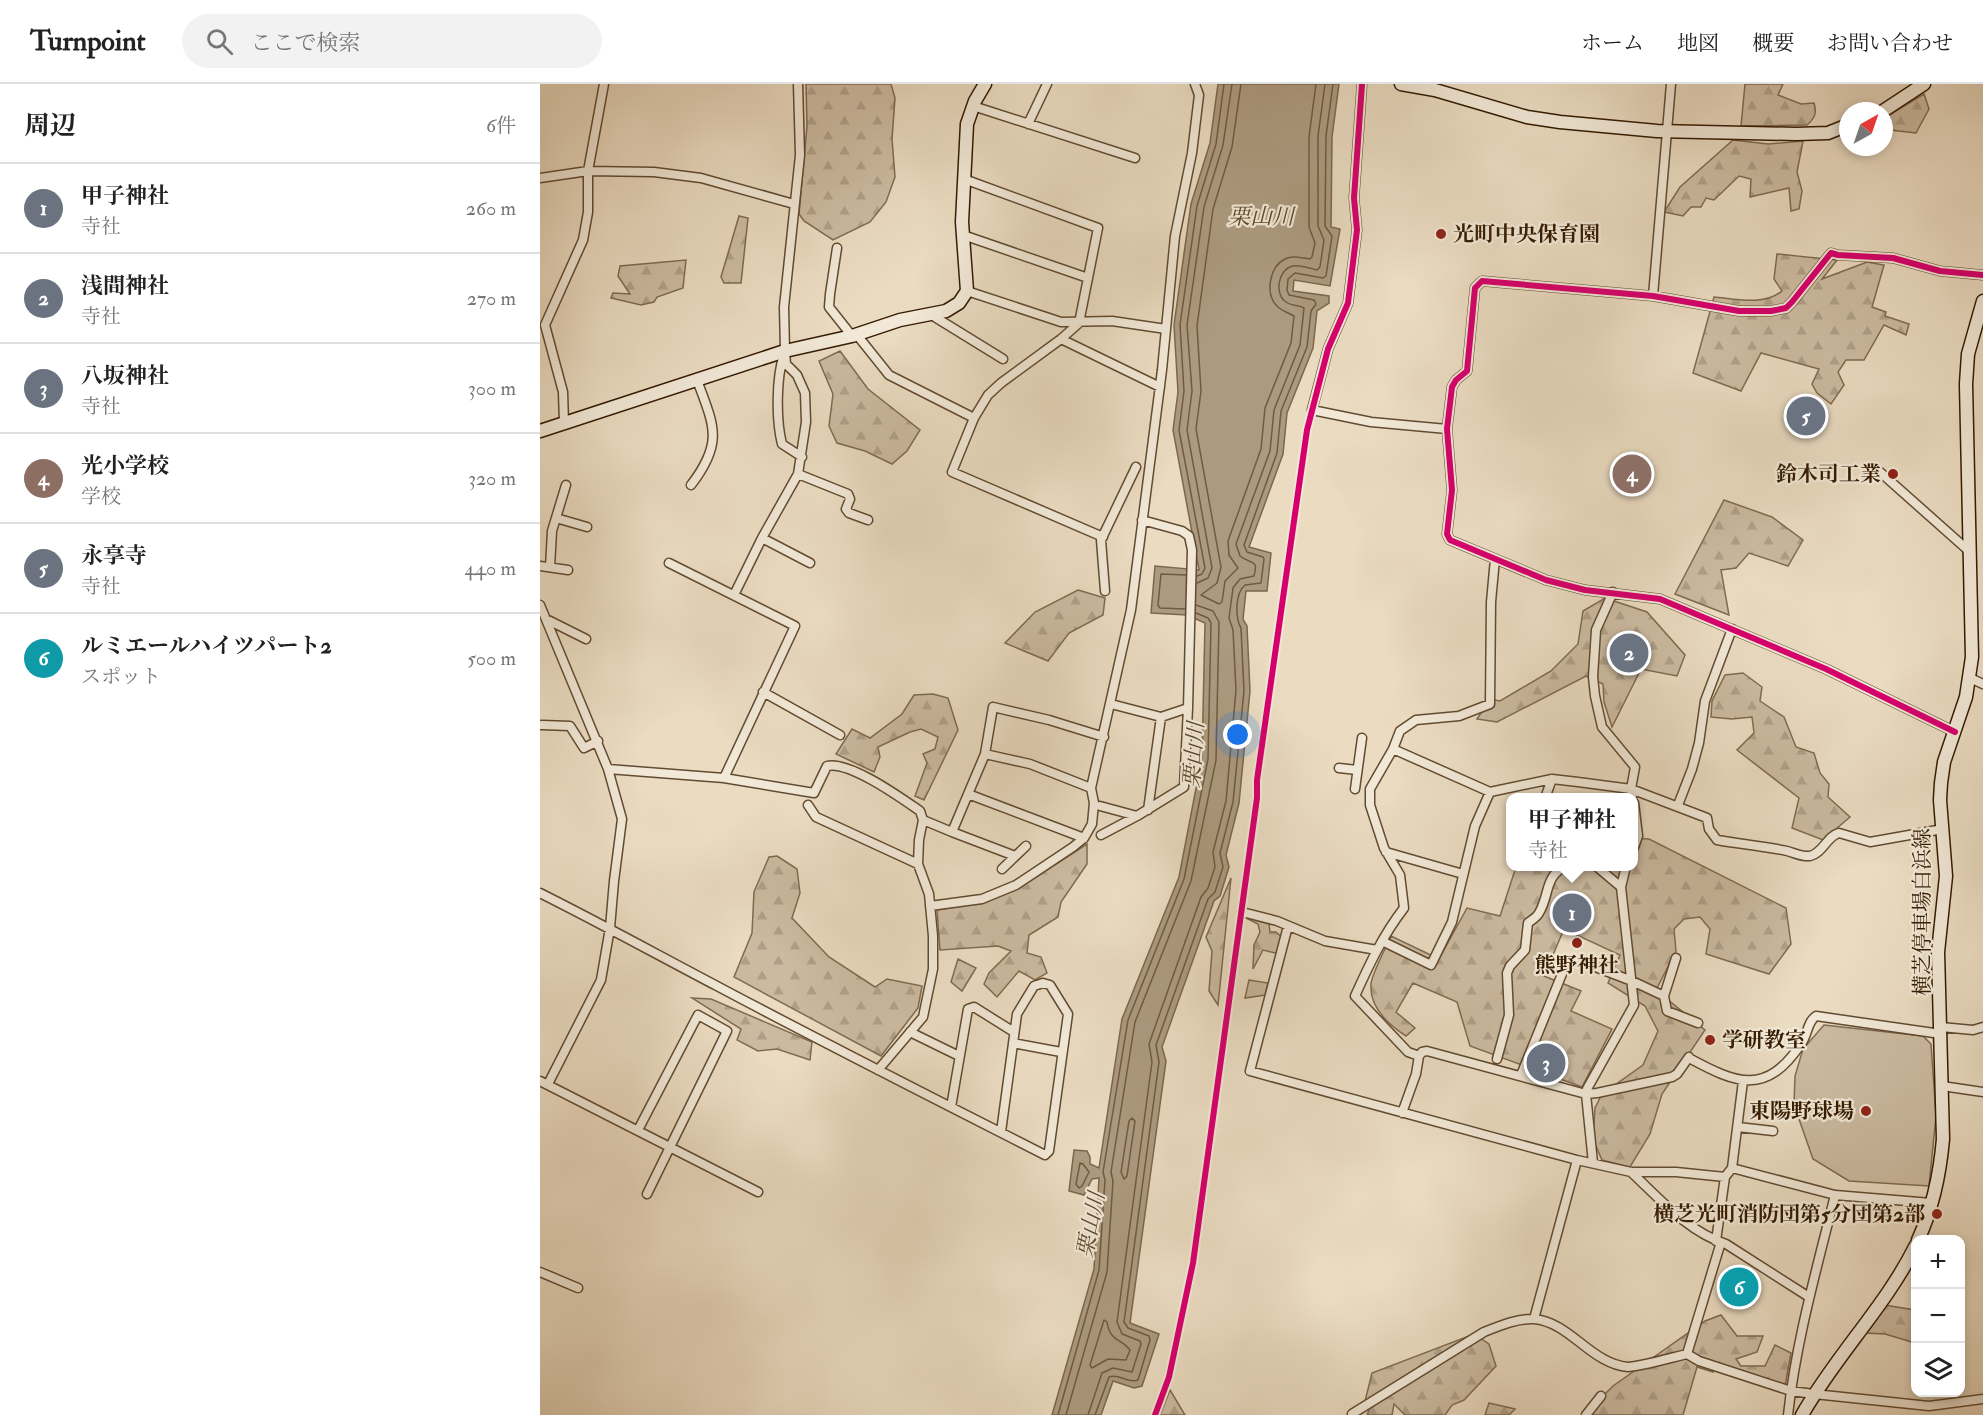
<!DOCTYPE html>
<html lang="ja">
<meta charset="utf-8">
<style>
body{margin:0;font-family:"IM FELL Double Pica","Noto Serif JP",serif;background:#f2f2f2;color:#222}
.controls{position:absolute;right:18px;bottom:18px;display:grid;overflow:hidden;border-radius:12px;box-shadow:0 3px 9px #0003}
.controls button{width:54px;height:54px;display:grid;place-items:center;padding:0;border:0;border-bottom:2px solid #e0e0e0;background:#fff;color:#222;font:30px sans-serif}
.compass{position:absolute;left:1299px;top:18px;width:54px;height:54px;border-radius:50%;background:#fff;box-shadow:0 3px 9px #0003;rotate:40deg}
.you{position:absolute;left:698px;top:651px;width:21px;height:21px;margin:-15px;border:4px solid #fff;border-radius:50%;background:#1a73e8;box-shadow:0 0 0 9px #1a73e833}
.badge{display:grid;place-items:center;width:39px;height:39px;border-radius:50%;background:#8f2418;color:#fff;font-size:20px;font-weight:700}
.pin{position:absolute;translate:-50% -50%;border:3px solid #fff;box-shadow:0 2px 6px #0006}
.popup{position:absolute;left:966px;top:709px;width:132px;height:78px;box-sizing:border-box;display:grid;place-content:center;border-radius:12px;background:#fff;filter:drop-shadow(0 2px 4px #0005);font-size:20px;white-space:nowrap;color:#767676}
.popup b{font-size:22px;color:#222}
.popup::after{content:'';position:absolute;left:50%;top:100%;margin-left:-12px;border:12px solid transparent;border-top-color:#fff}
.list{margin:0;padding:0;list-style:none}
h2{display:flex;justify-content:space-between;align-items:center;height:78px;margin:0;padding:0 24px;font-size:26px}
h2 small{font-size:20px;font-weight:400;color:#767676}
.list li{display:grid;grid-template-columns:39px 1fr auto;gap:18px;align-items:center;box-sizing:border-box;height:90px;padding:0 24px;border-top:2px solid #e0e0e0}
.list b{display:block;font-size:22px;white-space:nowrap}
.list p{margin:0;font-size:20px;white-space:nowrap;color:#767676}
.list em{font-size:20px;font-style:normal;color:#767676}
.icon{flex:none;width:33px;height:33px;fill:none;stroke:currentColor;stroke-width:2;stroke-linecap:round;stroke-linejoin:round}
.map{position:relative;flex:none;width:1443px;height:1331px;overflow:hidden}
header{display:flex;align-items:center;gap:36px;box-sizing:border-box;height:84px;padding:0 30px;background:#fff;border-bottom:2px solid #e0e0e0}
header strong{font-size:28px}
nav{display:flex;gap:33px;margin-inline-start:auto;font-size:21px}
.search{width:420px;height:54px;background:#f2f2f2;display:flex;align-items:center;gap:15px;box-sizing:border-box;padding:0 21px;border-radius:33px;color:#767676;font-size:22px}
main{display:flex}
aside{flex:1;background:#fff}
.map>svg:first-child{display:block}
</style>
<header>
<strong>Turnpoint</strong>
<div class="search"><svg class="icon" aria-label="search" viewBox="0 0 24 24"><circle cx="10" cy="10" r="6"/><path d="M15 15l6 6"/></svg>ここで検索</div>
<nav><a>ホーム</a><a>地図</a><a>概要</a><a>お問い合わせ</a></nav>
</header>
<main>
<aside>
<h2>周辺<small>6件</small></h2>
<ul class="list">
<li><span class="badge" style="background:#6b7280">1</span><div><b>甲子神社</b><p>寺社</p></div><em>260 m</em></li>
<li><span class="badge" style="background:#6b7280">2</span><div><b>浅間神社</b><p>寺社</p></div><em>270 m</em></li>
<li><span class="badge" style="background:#6b7280">3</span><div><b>八坂神社</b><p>寺社</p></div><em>300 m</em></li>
<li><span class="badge" style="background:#8d6e63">4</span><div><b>光小学校</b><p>学校</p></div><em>320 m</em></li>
<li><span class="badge" style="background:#6b7280">5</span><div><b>永享寺</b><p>寺社</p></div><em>440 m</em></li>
<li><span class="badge" style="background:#0f9aa8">6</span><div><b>ルミエールハイツパート2</b><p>スポット</p></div><em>500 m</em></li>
</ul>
</aside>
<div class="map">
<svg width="1443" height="1331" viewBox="0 0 1443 1331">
<defs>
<pattern id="forest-firs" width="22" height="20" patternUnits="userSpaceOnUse" patternTransform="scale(1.5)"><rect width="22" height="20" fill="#cbbaa0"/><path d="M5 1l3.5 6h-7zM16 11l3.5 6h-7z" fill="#af9f88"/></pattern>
</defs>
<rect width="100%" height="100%" fill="#eadbc1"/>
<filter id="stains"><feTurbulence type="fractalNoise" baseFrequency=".00333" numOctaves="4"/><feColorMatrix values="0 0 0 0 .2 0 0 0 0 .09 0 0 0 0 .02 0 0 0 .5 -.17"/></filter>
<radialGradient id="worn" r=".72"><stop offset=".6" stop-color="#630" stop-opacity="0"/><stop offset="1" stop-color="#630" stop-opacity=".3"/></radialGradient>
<path fill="url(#forest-firs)" stroke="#806a50" stroke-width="1.5" d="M266,0H351L355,14L352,55L355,93L346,118L330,138L293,156L264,137L259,130L267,42Z
M1205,0H1243L1238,11L1261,20L1274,19C1277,29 1275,34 1267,41L1201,42Z
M1384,10L1389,25L1376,49L1350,46L1344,34Z
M1193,56L1228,60L1263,57L1257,88L1262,107L1259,125L1251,127L1249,104L1210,113L1211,95L1199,92L1174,116L1166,114L1161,123H1151L1143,132L1124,128L1140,103Z
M199,132L208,134L201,199H184L181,193Z
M1237,170L1297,176L1282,195L1327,178L1344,181L1332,223L1346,228L1345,232L1369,240L1366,251L1344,241L1324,276H1306L1298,288L1304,301L1291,320L1277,309L1272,300L1279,285L1221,269L1201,307L1153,289L1174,213C1196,215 1224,222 1242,207L1234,195Z
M146,176L143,204L117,213L114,218L101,221L71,214L73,209L90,210L78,192L80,182Z
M300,267L328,305L380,346L367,367L352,380L325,367L297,359L289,342L293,310L279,277Z
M1184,416L1232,433L1263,456L1248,482L1209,469L1196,484L1181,486L1189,531L1135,510Z
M538,506L565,514L563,531L529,549L508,577L465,559L495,528Z
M1065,514L1107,528L1145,571L1137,592L1101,585L1072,643L1064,618L1063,600L1046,592L957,638L937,635L950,615L960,617L1011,587L1038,560L1043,527Z
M1203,589L1222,603L1220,617L1244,633L1256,663L1274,669L1280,689L1289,700L1288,713L1310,733L1283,756L1252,744L1259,714L1197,666L1214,649L1212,633L1192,635L1171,633L1172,617L1185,591Z
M393,610L408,614L418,646L384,716L375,712L387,679L383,670L395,665L398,653L381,645L370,648L338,663L340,673L334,688L296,670L312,645L330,654L362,630L374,611Z
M1094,754L1109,755L1246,824L1251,860L1229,890L1166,870L1170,845L1160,833L1144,835L1134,845L1136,867L1116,906L1165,946L1122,1010L1110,1050L1090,1083L1062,1076L1053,1055L1055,1024L1062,1010L1103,981L1118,947L1105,922L1068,899L1080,871L1024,845L1004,892L1041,907L1031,927L1072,945L1042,1003L930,962L917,918L873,899L856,928L875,944L866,952C849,941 829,923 831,900C832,889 846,864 851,852L899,875L927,824L960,832L976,783L1094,782Z
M547,760V780L521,818L518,833L489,851L487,869L501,873L507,889L495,896L479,887L457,913L444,900L449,889L471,867L458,862L400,866L397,826L446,818L493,795Z
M237,772L257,785L260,809L252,834L289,873L335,903L347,895L382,902L378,924L341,972L194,893L212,849L214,808L229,773Z
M691,794L678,921L669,907L672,867L666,853Z
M718,830L728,831L730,848H736L746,857L739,870L723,866L713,885L714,861L720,848L718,840L708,835Z
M418,875L436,884L422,907L411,898Z
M709,896L728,899L725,911L705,914Z
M152,914L171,915L272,958L270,976L237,965L218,967L197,956L201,945Z
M1344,1221L1375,1226V1259L1345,1250L1324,1249Z
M1181,1231L1197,1252H1223L1217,1268L1196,1275L1201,1282H1225L1235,1261L1251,1269L1245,1302L1177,1280L1173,1288L1157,1283L1143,1331H1044L1073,1302L1165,1237Z
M934,1250L949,1260L956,1282L924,1316L912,1321L905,1331H865L854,1320L852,1331H827L829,1326L824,1321L832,1289Z
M630,1306L645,1331H620Z
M949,1319L975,1325L969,1331H945Z"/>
<path fill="#cbbaa0" stroke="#806a50" stroke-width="1.5" d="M1284,941L1383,952L1391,960L1396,1032L1389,1102L1309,1097L1273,1075L1254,1021L1255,992L1263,965Z"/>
<path fill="#ac9a7f" stroke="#7c674c" stroke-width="1.5" d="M678,0H799L792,53L791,143L800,145L790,202L754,196L753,207L789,212V219L777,227L773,264L747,329L743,370L709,463L731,469L727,507H706L703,535L707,542L710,607L699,719L686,771L689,783L680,812L674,817L622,963L626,977L590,1239L619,1250L602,1302L594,1304L573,1297L561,1331H512L554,1185L559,1094L552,1095L544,1111L529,1107L534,1066L547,1067L550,1073V1080L559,1084L582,935L639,793L662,673L665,539L647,531L611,529L615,482L659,486L633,346L638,308L634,241L651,120L670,59Z"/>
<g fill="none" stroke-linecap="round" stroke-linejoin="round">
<path stroke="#705a40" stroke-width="1.5" d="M701,0L692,63L673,125L657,242L661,307L656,345L681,483L677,499L661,511L679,520L682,518L685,497L698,484L689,471L688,457L721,365L725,324L751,259L754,232C749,229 742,227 737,222C725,210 729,183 745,175C753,171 761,174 770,175L772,173L775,159L769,143V53L776,0
M657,492L662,490L665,484L639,346L644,307L640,241L657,122L676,60L684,0
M657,499L668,494L672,484L647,346L652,307L647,241L664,123L683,61L692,0
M645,525L620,524L618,521L621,490L646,491
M592,1034L595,1037L587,1092L584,1095L581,1088L589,1037Z
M540,1079L543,1080L549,1088L542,1102L539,1104L536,1100Z
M564,1236L567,1238C570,1258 581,1254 590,1266L586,1276L568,1275L552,1284L550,1281Z
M518,1331L559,1186L565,1096L563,1088L588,936L644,795L668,675L671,539L668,534L656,529
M526,1331L567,1188L573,1097L571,1088L595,938L651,797L676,676L679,538L673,527L656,521
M548,1331L562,1289L573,1284L592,1288L601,1260L600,1257L582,1250L577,1238L612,978L609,960L661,813L668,804L675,783L673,768L686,717L696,606L693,546L689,534L693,504L700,495L714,492C719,474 711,481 700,472L696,460L730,367L734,326L760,261L764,224C759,221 751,222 746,218C734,210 738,185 753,182C760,181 769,184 777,186L780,183L784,156L778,142V52L785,0
M555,1331L569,1293C579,1289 588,1300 598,1296L610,1256L609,1252L588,1244L584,1238L619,978L616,961L668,815L675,808L683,783L680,769L693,718L704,607L701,544C695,534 695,509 705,501L721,499L724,475L723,473L707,468L704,461L737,369L741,327L767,263L771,227L776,220L774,216L749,211L747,206L748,195L755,189L783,194L786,192L792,152L785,142L786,52L793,0"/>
<g stroke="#624b30" stroke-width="11">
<path id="street" d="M822,0L814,114L817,146L808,219L788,265L772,326L831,338L907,345
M433,22L595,74
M488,40L507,0
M0,94L48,87L114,88L161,94L254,120
M424,95L558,144L539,239L521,255L461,299L448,311L434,334
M423,151L548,194
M297,164L290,210L289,223L312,252
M427,207L521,238L572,237L626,245
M1113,212L1131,0
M390,230L463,275
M317,251L349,291L434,334L412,388L563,453
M521,255L620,303
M244,270C236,294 236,336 242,360L262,373
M24,339L23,308L5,241L43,156L48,128V87L64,0
M1340,388L1430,468
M258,390L308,410L310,415L306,425L309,429L328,436
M151,401C184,358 174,342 157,296
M16,434L47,443
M222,454L270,479
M129,479L255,542L184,694
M0,482L28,486
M10,483L12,447L26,401
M565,507L561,456L596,383
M1073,508L1056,546L1053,593L1055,612L1062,643L1095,683L1091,705L1092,714
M194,511L222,454L258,390L266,338L265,309L257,291L246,280L245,267L244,223L260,71L258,0
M0,521L68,685L82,735L74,797L70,844L61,896L8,1000
M6,535L46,555
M1430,594L1443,600
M223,608L300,651
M571,620L621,633L648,624
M2,641L30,642L44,664L58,657
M1415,648L1286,585L1120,515L1045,506L1006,496L910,456L907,450L912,406L907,345L912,303L916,296L927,287L935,204L942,197L1113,212L1199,227H1231L1246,224L1252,218L1291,169L1298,171L1353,174L1400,187L1443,191
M853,665L950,708L1012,695L1038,698L1091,705L1167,734L1169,745L1177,756C1200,760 1224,762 1247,767C1255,769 1262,773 1270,772C1283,769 1287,752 1299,749L1330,758L1403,745
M445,670L490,680L551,704
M799,684L817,686
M68,685L184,694L274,709L287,682C310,677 361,714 380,727L383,736L379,756L378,780L389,810L393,852V885L383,933L338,986
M815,705L822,654
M428,710L544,754
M1005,714L1012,695
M1094,719L1098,752L1094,763
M268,721L276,733L378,780
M1138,721L1152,685L1159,659L1165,617L1192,545
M560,722L597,732
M608,726L621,633
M383,736L412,748L445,670L453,623L509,636L564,653
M412,748L475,772
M561,751L597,732L644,703L648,624L652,466L649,452L642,447L602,436
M846,768L923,790
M1056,782L1081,803
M1086,782L1081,803L1094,921L1047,1005L1046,1010L1057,1009L1132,993L1137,990L1149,973
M462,785L486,762
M0,809C60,839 118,871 177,902C286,960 395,1015 505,1071L509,1067L528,930L510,901L503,899L494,902L477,930L461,1048
M390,822L442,815L476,801L533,763L544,754L552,740L554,719L551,704L591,526L622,286L635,152L652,69L659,11L655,0
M702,828L737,837L785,857L837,866
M748,842L710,987L1037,1076L1091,1088H1136L1185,1093
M842,857L891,881L912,838L935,742L950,708
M1136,874L1124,912L1127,927L1158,939
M1045,879L1092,897L1124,912
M1401,943L1433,946L1443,943
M370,948L419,972
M473,959L521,968
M879,972L882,968L887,967L1046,1010L1053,1079
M1149,974C1197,1000 1226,1012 1261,960C1268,951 1267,938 1276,932L1401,950
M957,975L969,931L967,889L970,882L985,866L988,839C992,836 997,833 999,829C1010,811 1004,792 1026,782
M981,991L1024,885
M0,997L218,1108
M1402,1002L1443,1008
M411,1023L428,925L434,923L474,948
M862,1029L876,990L879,972L868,968L815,912C829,881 843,851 864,824L860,791L844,764L830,721V705L853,665L860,647L876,636L919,632L950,620L951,518L955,475
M1198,1043L1233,1047
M98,1046L158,931L187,947L107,1110
M1192,1084L1203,997
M1091,1088C1119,1114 1148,1148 1186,1160L1269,1213
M1176,1157L1185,1093L1192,1084L1295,1111L1391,1119
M0,1188L38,1204
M994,1235L1037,1076
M1147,1270L1159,1277L1251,1307L1274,1310L1389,1322L1443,1315
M812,1330L944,1248C959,1242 978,1234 994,1235C1030,1238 1051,1280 1088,1283C1099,1283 1134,1273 1147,1270L1181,1158
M1046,1331L1061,1312
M1248,1331C1256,1257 1277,1184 1295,1111"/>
</g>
<g stroke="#351b00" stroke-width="15">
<path id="secondary" d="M861,0L895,6L987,33L1020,38L1117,47L1256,50L1288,49L1308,41
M1343,27L1384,0
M0,347L245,267L312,252L360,236L406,227L419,219L427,207L422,138L427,40L435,17L445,0
M1378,1156C1393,1124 1400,1089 1403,1055L1398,868L1406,792L1400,716L1401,699L1404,678L1426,613L1432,573L1426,300L1428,270L1443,217
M1262,1331C1296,1271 1346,1222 1376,1161"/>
</g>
<use href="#street" stroke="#f1e8d7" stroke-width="8"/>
<use href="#secondary" stroke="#f1e8d7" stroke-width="12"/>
<g stroke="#f1e8d7" stroke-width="10">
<path id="cycleway" d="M1415,648L1286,585L1120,515L1045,506L1006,496L910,456L907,450L912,406L907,345L912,303L916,296L927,287L935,204L942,197L1113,212L1199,227H1231L1246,224L1252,218L1291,169L1298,171L1353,174L1400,187L1443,191
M615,1331L629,1293L653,1179L717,714V696L767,346L788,265L808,219L817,146L814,114L822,0"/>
</g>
<use href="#cycleway" stroke="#d6006c" stroke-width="6"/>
</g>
<g fill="#8f2418" stroke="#f1e8d7" stroke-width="2">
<circle cx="901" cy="150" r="6"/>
<circle cx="1353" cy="390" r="6"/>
<circle cx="1037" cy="859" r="6"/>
<circle cx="1170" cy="956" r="6"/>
<circle cx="1326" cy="1027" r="6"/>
<circle cx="1397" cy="1130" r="6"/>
</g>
<g text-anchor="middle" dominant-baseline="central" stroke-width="4.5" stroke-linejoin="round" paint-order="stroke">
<g font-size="21" font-weight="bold" fill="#351b00" stroke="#f1e8d7" text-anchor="end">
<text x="913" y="150" text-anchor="start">光町中央保育園</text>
<text x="1341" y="390">鈴木司工業</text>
<text x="1037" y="881" text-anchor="middle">熊野神社</text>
<text x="1182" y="956" text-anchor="start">学研教室</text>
<text x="1314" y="1027">東陽野球場</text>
<text x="1385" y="1130">横芝光町消防団第5分団第2部</text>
</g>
<g font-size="21" fill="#351b00" stroke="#f1e8d7">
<text transform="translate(1382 828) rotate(-90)">横芝停車場白浜線</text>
</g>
<g font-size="22" font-style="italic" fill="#5f472c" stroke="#f1e8d7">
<text x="721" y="133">栗山川</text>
<text transform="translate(654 671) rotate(-86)">栗山川</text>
<text transform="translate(551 1141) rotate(-79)">栗山川</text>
</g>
</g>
<rect width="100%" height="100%" filter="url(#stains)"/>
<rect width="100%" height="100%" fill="url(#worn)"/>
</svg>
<div class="controls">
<button>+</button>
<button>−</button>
<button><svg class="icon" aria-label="layers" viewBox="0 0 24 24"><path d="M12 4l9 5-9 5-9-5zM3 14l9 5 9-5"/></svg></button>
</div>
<svg class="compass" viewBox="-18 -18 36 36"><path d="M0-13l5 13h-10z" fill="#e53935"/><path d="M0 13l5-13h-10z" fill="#767676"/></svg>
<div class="you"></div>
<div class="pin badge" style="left:1032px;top:829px;background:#6b7280">1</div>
<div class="popup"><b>甲子神社</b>寺社</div>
<div class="pin badge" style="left:1089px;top:569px;background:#6b7280">2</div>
<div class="pin badge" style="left:1006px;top:979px;background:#6b7280">3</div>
<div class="pin badge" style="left:1092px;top:390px;background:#8d6e63">4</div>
<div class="pin badge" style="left:1266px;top:332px;background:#6b7280">5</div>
<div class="pin badge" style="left:1199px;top:1203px;background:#0f9aa8">6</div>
</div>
</main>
